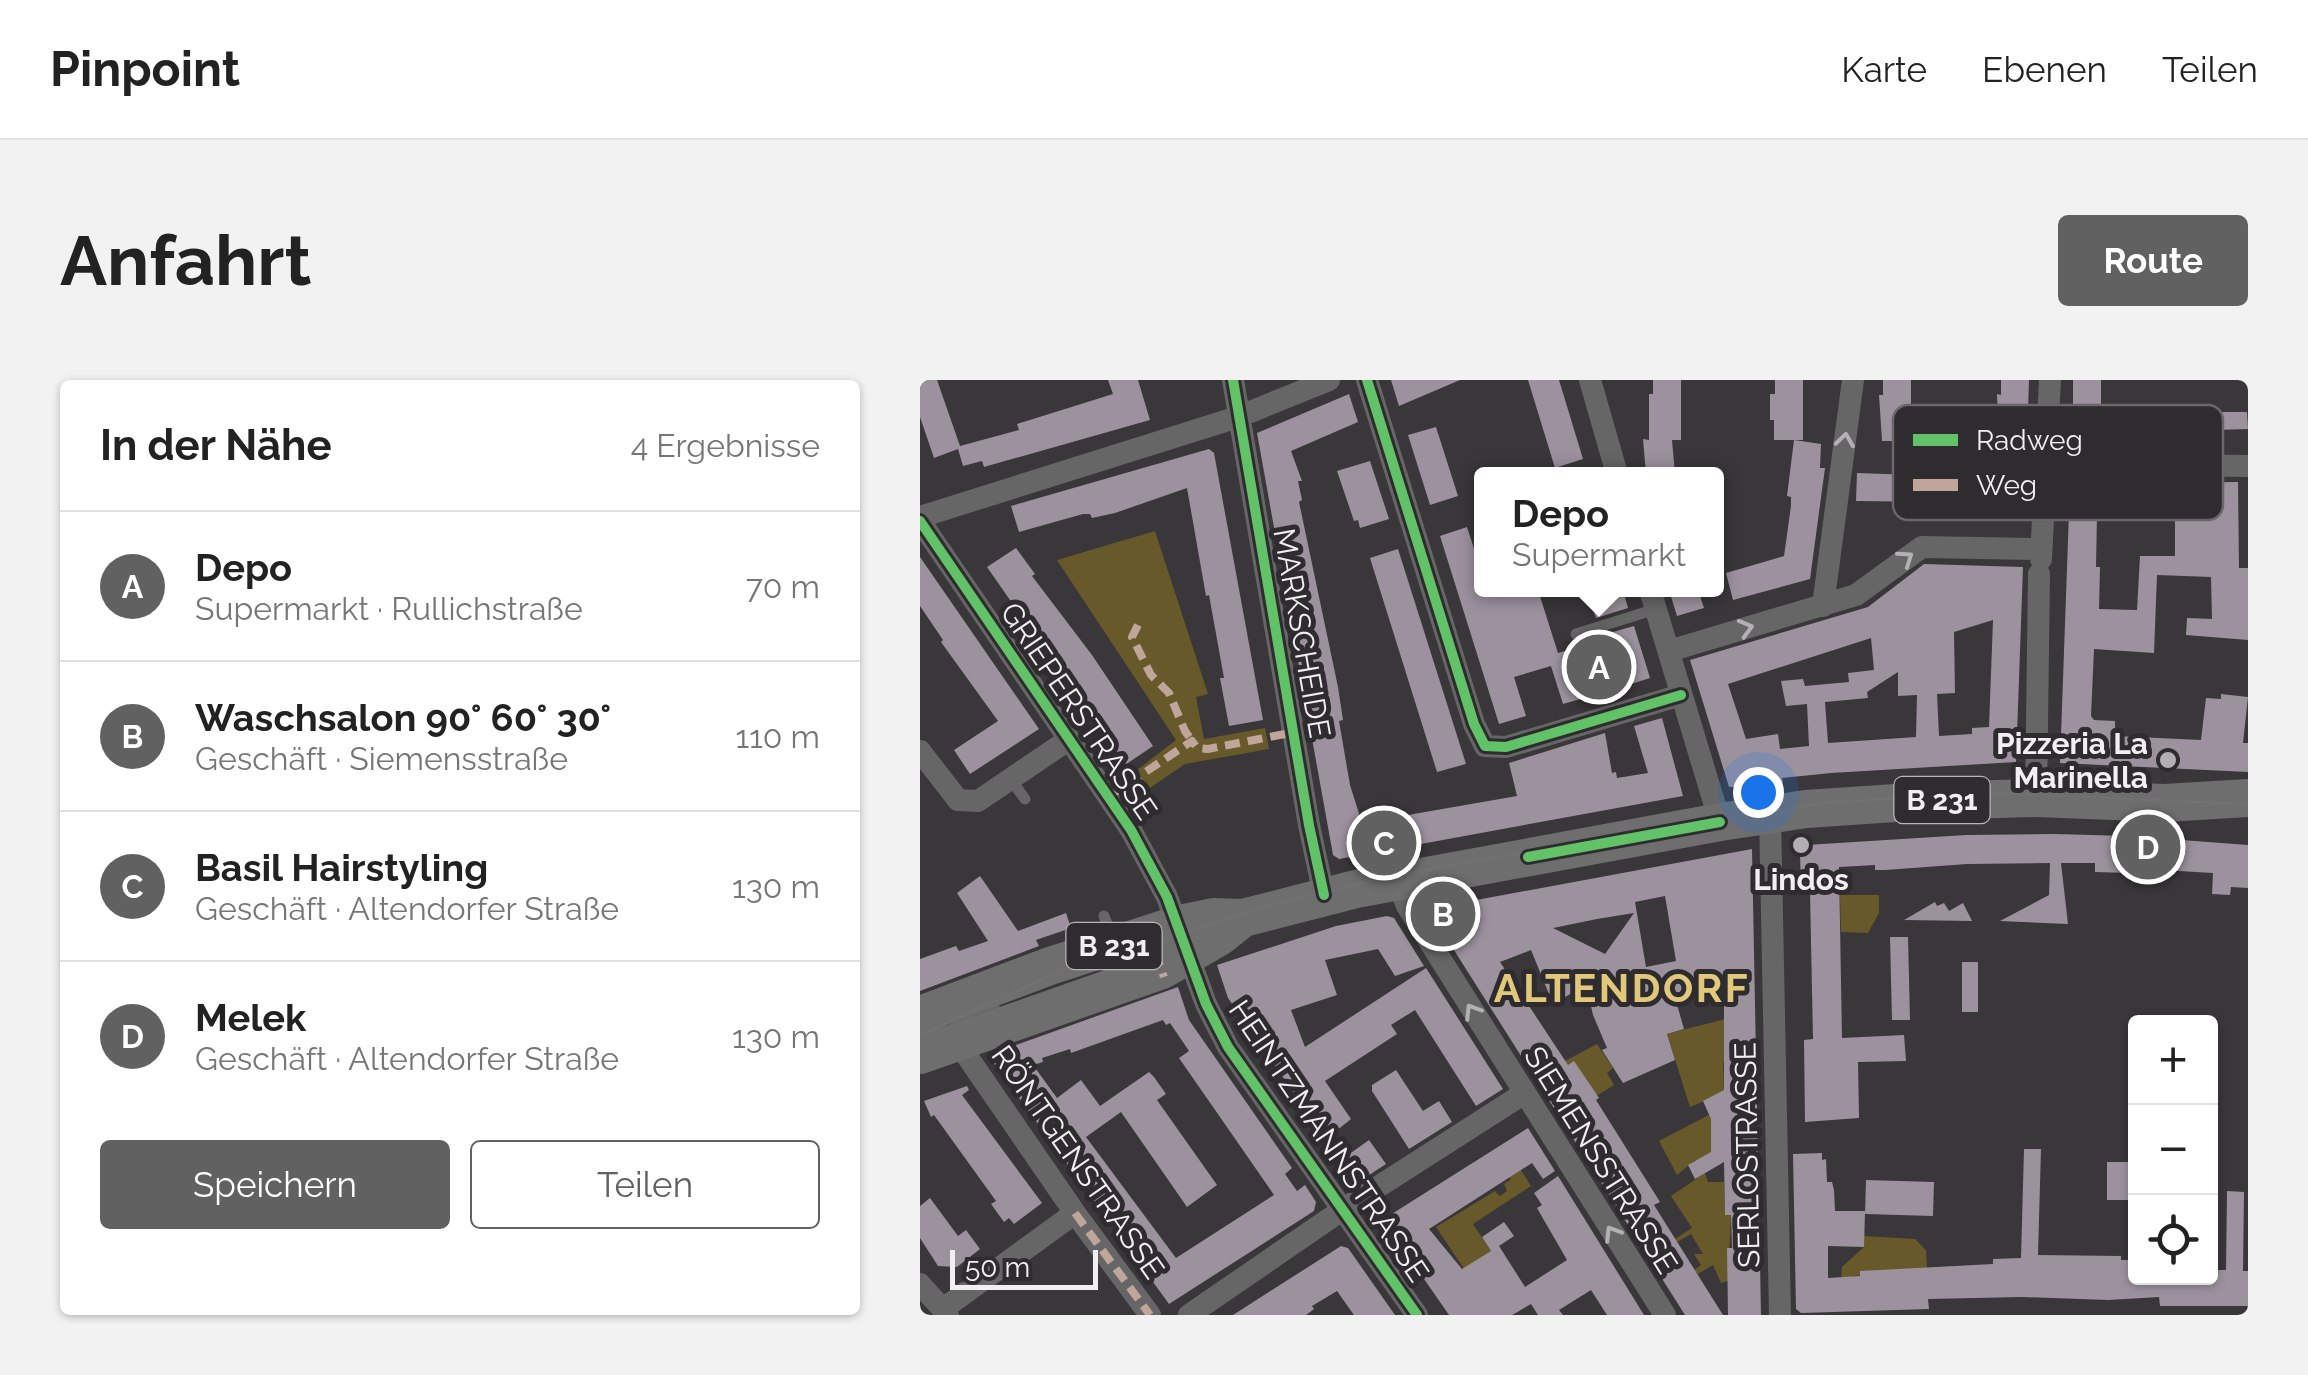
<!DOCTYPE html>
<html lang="de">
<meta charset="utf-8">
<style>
body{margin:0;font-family:Raleway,sans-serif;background:#f2f2f2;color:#222}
.controls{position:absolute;right:30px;bottom:30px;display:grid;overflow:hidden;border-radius:10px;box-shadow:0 2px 8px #0004}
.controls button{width:90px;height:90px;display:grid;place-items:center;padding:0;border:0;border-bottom:2px solid #e0e0e0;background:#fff;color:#222;font:50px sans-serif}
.scale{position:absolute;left:30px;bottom:25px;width:148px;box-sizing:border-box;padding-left:10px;border:5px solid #f2eff2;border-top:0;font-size:28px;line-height:35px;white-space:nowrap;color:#f2eff2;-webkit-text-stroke:8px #2f2c30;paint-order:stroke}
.you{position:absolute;left:838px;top:412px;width:35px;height:35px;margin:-25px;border:8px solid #fff;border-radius:50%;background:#1a73e8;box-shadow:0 0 0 15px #1a73e833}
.badge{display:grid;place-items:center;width:65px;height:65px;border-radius:50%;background:#626162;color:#fff;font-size:32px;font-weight:700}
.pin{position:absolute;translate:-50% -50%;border:5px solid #fff;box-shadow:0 2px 10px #0006}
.popup{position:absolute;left:554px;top:87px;width:250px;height:130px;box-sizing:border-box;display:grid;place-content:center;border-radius:10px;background:#fff;filter:drop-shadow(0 2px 8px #0005);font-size:32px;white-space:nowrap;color:#767676}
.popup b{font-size:38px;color:#222}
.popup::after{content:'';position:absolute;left:50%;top:100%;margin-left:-20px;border:20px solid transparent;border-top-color:#fff}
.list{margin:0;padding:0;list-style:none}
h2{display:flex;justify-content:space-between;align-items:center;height:130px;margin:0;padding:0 40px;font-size:42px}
h2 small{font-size:32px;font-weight:400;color:#767676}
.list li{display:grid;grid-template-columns:65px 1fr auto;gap:30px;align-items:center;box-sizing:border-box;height:150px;padding:0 40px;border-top:2px solid #e0e0e0}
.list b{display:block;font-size:38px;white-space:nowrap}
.list p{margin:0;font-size:32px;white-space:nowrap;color:#767676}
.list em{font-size:32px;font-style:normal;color:#767676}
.actions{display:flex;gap:20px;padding:30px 40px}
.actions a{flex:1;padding:22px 0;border:2px solid #626162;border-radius:10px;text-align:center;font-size:35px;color:#626162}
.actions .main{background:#626162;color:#fff}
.icon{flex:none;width:55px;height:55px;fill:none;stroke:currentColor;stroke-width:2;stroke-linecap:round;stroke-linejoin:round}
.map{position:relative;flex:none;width:1328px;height:935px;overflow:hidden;border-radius:10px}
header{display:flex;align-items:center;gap:60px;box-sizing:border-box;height:140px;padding:0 50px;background:#fff;border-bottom:2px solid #e0e0e0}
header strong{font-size:48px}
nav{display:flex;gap:55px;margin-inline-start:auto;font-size:35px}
.intro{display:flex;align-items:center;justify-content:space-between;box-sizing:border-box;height:240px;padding:0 60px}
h1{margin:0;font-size:70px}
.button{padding:25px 45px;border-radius:10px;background:#626162;color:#fff;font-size:35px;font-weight:700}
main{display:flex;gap:60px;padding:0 60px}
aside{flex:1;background:#fff;border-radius:10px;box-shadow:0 2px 8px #0004}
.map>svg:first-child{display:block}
</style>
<header>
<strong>Pinpoint</strong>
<nav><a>Karte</a><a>Ebenen</a><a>Teilen</a></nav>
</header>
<div class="intro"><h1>Anfahrt</h1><a class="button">Route</a></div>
<main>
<aside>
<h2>In der Nähe<small>4 Ergebnisse</small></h2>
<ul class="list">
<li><span class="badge">A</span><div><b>Depo</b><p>Supermarkt · Rullichstraße</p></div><em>70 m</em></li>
<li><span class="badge">B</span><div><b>Waschsalon 90° 60° 30°</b><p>Geschäft · Siemensstraße</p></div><em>110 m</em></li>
<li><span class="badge">C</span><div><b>Basil Hairstyling</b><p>Geschäft · Altendorfer Straße</p></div><em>130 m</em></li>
<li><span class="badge">D</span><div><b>Melek</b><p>Geschäft · Altendorfer Straße</p></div><em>130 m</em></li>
</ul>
<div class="actions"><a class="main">Speichern</a><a>Teilen</a></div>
</aside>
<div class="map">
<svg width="1328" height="935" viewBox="0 0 1328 935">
<rect width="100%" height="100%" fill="#393739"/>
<path fill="#68592a" d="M235,151L288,314L276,317L284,359L345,348L349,369L265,384L224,412L212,394L256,360L137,180Z
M920,515H959V533L948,553L921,552Z
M805,639L807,682L803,683L804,713L770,727L747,654Z
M677,664L693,688L687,693L694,705L675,717L643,682Z
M802,728L801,773L774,781L757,795L739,761Z
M593,778L611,806L553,844L571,871L564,876L599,931L592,935H571L561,914L516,847L575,811L580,816L587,811L584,804L591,799L581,784Z
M785,793L788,802H804L805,834L811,835L808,901L801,903L793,885L778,894L774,890L781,885L774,874H783L771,854L757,862L755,859L772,848L751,816Z
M944,856L995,859L1006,870L1007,889L933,896V902H921L922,887L944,867Z"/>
<path fill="#9b929d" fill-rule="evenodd" d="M0,0H17L40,66L99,50L97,44L193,14L188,0H218L230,40L64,87L62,81L43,86L38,69L14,78L0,37Z
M471,0H540L479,26Z
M608,0H639L663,79L635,88Z
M733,0H761V60H752L755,94H726L723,59L729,60V14H733Z
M855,0H883V60H854V40H850V14H855Z
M963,0H991V61H962L959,15H963Z
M1081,0H1109L1107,62H1079L1077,14L1081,15Z
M1153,0H1181V26L1202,27V32H1327L1328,49L1293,50V60H1153Z
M429,14L438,42L371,71L382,101H378L382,120L379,122L418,307L423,340L419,341L430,405L442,443L597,416L589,383L685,353L692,393L696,392L697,398L728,393L714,346L742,338L763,416L419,479L413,475L337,53Z
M516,47L538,116L510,125L488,55Z
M874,60L901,64L900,88H905L890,199L813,220L806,193L864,176L871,126V117L867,116Z
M289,69L294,73L343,340L309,346L300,298H304L289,215L286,216L267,108L195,133L172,138L170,134H163L99,152L91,126Z
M450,81L469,139L440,148L438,140L434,141L417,91Z
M994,91L1106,94L1105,123L936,121L937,93L994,95Z
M1318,102L1319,188H1328V260L1266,255L1267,238L1292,239L1291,197L1237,195L1234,273L1174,269L1171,336L1174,340L1195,341V356L1281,360L1286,318L1301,319V314L1328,317L1323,363H1328V392L1140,383L1150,104ZM1177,133L1255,137V176H1220L1217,230L1179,229L1180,187H1176Z
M547,147L562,193V210H618L638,273L668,264L678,314L643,324L631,286L594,297L606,336L579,344L520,156Z
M96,168L115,194L112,196L172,275L233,366L205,385L67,187Z
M478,169L546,384L517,392L450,178Z
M0,177L119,349L50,394L34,370L78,341L21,262L23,260L0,226Z
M1004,184L1103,187L1096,382L911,393L862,398L863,403L809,407L770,280L948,227ZM1073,240L1069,347L1052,348V354L1019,356L1017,314L1035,313L1034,252ZM951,258L954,290L928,293L929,302L885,306L883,299L861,301L866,326L887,324L889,366L860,369L858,354L826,359L808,304ZM978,292V316L997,315L996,357L908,363L905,322L948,318L947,312Z
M667,210H703L708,228L676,238Z
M749,210H778L784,228L757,236Z
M714,246L730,298L702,307L686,254Z
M1134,454L1208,456L1328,465V508L1311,507L1310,515L1292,514L1293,493L1242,490V494L1175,492V483H1141L1148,544L1080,541L1129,515L1130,483L1047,484L965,490H955V485L919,487L922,658L984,655L986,681L938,682L939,738L885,742L884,660L893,659L890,513H881L880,472H886V465L1046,455Z
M832,469L841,935H808L807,868H812L811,835H805L804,782L775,799L768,785L791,772V739L783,721L804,710V595L754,614L764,649L747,654L755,680L703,703L682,670L687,668L673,635L669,617L655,626L652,613L633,624L611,570L580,582L648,685L654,681L679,718L676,720L740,822L734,825L803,935H765L508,529ZM745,516L756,581L726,587L715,522ZM714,533L685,574L633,548L677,539Z
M60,496L98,551L146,533L151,548L116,560L119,566L0,611V579L36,566L39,571L68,561L37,513Z
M1015,522L1017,526L1024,523L1029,531L1043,523L1052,541L984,540Z
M467,536L474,538L504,586L475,596L458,569L405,580L417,615L371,630L385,667L506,588L583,709L556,726L495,630L471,645L477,654L405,701L431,739L406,759L308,618L297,585L416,546Z
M970,557H988L990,640H972Z
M1042,582H1058V632H1042Z
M258,607L269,640L372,788L365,794L377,811L385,805L396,822L394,831L249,924L68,675ZM243,640L246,645L250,643L269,671L259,678L354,815L256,878L166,757L201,732L267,827L297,805L237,720L246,714L234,697L229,692L180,726L161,700L137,718L113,685L123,682L122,678L150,669L151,673Z
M476,690L503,731L519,721L532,742L489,769L452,711V705Z
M47,706L49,710L42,715L122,823L94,844L89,838L84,842L71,824L76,821L14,735L11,737L4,721Z
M608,748L635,791L623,799L612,783L509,849L542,889L571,871L562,857L584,842L594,856L579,866L605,907L647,880L617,828L622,825L614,813L638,796L724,935H687L671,910L639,930L643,935H618L611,924L592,935H529L466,844L467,837Z
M449,760L466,784L440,801L434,799L421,780Z
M1104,769H1121L1118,875L1201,876V880H1216V898H1290V890H1306L1307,811L1324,812L1323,891H1328V926H1240L1239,917L1188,920L1102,917L1008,919L1009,929L881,933L876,929L873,774L902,773V780L906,779L907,802H912L914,810L915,831H945L944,867L908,866V898L940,896V891L1073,884V879L1101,878Z
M1187,782H1213V820H1187Z
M946,800L1014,802L1013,836L945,834Z
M10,818L38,856L46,850L60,869L37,887L18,886L0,858V826Z
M421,866L428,868L475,935H434L417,911L392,926L394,929L386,935H313Z"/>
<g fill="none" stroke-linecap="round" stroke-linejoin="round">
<path stroke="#666" stroke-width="11" d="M656,254L736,229
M91,400L105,419
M184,536L193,560
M37,644L74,626"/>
<path stroke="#666" stroke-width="22" d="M313,0L389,445L404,515
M447,0L554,344L565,366L586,367L761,315
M670,0L697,94
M1128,84L1328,86
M0,137L318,37L409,0
M0,141L211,450L247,517L286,624L308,667L497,935
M1121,179L1130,0
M730,210L800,442
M903,226L933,0
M749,271L936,215L1002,167L1121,169
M0,371L38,420L58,421L148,360
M1116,418L1119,194
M850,434L860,935
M478,501L487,526L745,935
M38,663L155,833L230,935
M0,904L28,935
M23,929L155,833
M269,935L422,830L603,714"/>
<path stroke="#6f6e6f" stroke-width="38" d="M0,635L130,586L259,544L293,537L323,538L436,509L800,442L886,429L1005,421L1116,418L1245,423L1328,418
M0,675L242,590L299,557L323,538"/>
<path stroke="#717171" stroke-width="2.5" d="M0,655L143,590L358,523L477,495L765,443L912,422L1076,413L1328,424"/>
<path stroke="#c0a59a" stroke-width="8" stroke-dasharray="15 8" stroke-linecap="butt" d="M218,245L212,257L231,295L249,313L265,351L272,361
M188,417L272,361L277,368L288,369L375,352
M227,550L244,597
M155,833L230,935"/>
<g stroke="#2f2c30" stroke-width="16">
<path id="cycleway" d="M313,0L389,445L404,515
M447,0L554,344L565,366L586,367L761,315
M0,141L211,450L247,517L286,624L308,667L497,935
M608,477L800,442"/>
</g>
<use href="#cycleway" stroke="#61c268" stroke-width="10"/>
</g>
<defs><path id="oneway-chevron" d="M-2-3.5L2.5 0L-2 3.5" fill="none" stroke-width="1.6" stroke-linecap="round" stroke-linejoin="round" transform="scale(2.5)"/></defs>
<g stroke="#b3b1b3">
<use href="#oneway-chevron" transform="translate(925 60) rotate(-82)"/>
<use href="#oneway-chevron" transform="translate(986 178) rotate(-35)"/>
<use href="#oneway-chevron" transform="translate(826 248) rotate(-16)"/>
<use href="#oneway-chevron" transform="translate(552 631) rotate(-122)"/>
<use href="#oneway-chevron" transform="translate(692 853) rotate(-122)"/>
</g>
<g fill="#b1afb1" stroke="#2f2c30" stroke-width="4">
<circle cx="1248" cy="380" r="10"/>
<circle cx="881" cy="465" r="10"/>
</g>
<g text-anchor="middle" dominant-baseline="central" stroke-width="10" stroke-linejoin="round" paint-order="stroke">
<g fill="#2f2c30" stroke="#b8b4b8" stroke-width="2.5">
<rect x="974.5" y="397" width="95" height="46" rx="8"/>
<rect x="146.5" y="543" width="95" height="46" rx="8"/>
</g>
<g font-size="28" font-weight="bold" fill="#f2eff2">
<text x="1022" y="420">B 231</text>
<text x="194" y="566">B 231</text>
</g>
<g font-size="30" fill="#f2eff2" stroke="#2f2c30">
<text transform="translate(382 253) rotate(80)">MARKSCHEIDE</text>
<text transform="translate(159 331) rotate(56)">GRIEPERSTRASSE</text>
<text transform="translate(409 761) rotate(56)">HEINTZMANNSTRASSE</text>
<text transform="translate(827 775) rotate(-91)">SERLOSTRASSE</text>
<text transform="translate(681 780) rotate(58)">SIEMENSSTRASSE</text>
<text transform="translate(158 782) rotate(55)">RÖNTGENSTRASSE</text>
</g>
<g font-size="30" font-weight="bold" fill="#f2eff2" stroke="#2f2c30" text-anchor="end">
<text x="1228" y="363">Pizzeria La<tspan x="1228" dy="34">Marinella</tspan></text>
<text x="881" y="499" text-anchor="middle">Lindos</text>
</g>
<g font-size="40" font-weight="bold" letter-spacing="2.5" fill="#e1c87b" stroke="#2f2c30">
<text x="702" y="607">ALTENDORF</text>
</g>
</g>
<rect x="973" y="25" width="330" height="115" rx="15" fill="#2f2c30" stroke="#6a666a" stroke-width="2.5"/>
<rect x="993" y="54" width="45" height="12" fill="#61c268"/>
<rect x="993" y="99" width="45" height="12" fill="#c0a59a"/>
<g font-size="28" fill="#f2eff2">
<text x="1056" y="70">Radweg</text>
<text x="1056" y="115">Weg</text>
</g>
</svg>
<div class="controls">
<button>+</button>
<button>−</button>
<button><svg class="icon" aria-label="locate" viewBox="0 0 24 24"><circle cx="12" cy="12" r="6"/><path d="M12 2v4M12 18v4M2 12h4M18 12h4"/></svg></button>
</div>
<div class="scale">50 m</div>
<div class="you"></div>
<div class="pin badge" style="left:679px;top:287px">A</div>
<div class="popup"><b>Depo</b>Supermarkt</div>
<div class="pin badge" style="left:523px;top:534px">B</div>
<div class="pin badge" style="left:464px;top:463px">C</div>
<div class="pin badge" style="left:1228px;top:467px">D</div>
</div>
</main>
